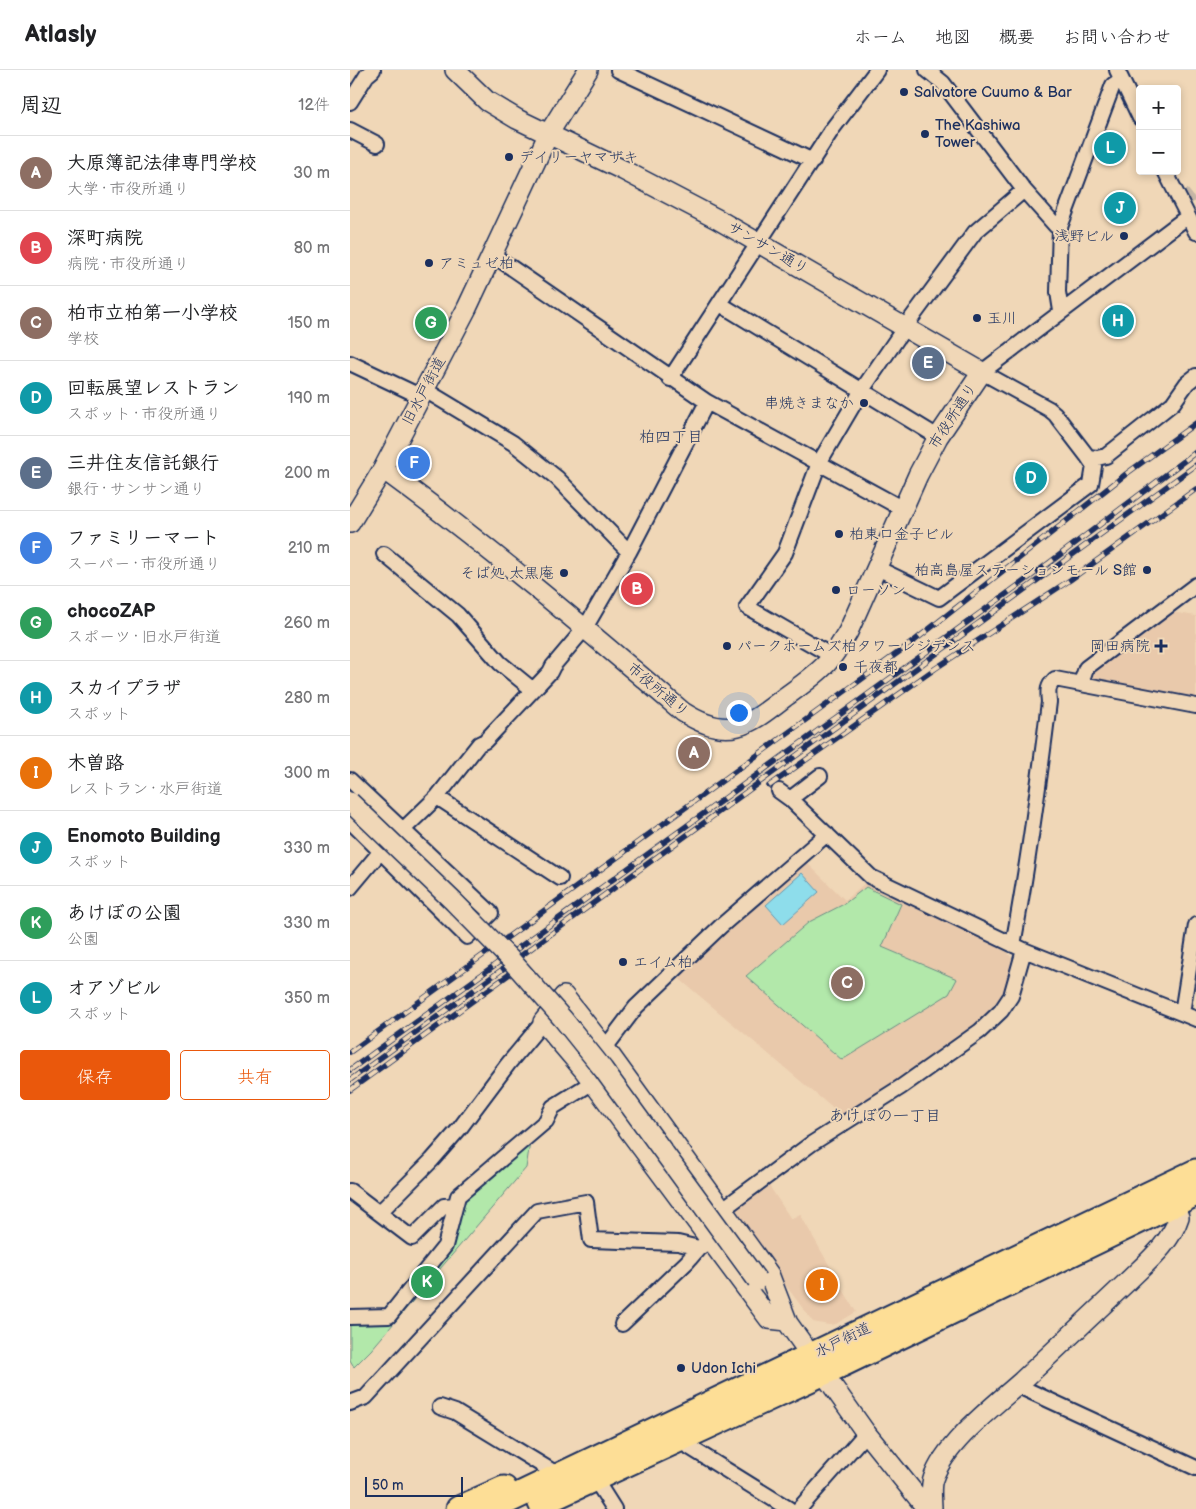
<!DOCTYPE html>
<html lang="ja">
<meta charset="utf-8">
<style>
body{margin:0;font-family:"Balsamiq Sans","Klee One",sans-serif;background:#f2f2f2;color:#202124}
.controls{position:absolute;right:15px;top:15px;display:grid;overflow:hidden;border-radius:5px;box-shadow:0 2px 8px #0003}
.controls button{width:45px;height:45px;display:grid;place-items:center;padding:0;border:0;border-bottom:1px solid #e0e0e0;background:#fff;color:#202124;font:25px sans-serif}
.scale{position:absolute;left:15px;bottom:12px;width:98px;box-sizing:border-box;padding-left:5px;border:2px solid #1b2f5e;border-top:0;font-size:14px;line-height:18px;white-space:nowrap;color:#1b2f5e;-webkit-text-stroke:4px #f0d7b7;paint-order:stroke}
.you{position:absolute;left:388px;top:642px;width:18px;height:18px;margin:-12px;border:4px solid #fff;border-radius:50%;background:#1a73e8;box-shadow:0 0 0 8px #1a73e833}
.badge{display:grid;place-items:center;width:32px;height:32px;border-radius:50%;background:#ea580c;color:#fff;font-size:16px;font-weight:700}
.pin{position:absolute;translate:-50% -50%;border:2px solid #fff;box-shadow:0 1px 5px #0006}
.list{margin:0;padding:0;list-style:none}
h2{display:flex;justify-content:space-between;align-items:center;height:65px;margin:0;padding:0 20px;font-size:21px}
h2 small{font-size:16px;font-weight:400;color:#757577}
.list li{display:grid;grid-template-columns:32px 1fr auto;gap:15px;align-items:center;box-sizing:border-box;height:75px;padding:0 20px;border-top:1px solid #e0e0e0}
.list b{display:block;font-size:19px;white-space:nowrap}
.list p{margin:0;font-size:16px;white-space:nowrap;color:#757577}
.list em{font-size:16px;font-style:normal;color:#757577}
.actions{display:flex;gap:10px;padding:15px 20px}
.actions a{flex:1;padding:11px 0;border:1px solid #ea580c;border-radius:5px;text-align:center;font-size:18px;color:#ea580c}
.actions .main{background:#ea580c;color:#fff}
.map{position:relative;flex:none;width:846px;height:1439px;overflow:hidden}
header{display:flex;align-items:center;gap:30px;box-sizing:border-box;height:70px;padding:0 25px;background:#fff;border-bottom:1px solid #e0e0e0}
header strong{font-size:24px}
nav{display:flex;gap:28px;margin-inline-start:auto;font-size:18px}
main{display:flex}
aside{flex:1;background:#fff}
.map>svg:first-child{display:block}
</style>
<header>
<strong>Atlasly</strong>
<nav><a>ホーム</a><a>地図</a><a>概要</a><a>お問い合わせ</a></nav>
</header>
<main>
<aside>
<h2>周辺<small>12件</small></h2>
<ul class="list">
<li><span class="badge" style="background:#8d6e63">A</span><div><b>大原簿記法律専門学校</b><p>大学 · 市役所通り</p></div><em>30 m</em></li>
<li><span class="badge" style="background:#e0444e">B</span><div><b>深町病院</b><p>病院 · 市役所通り</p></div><em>80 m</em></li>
<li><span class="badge" style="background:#8d6e63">C</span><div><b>柏市立柏第一小学校</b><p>学校</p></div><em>150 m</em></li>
<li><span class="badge" style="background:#0f9aa8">D</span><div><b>回転展望レストラン</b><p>スポット · 市役所通り</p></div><em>190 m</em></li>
<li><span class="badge" style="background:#5c6f8a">E</span><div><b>三井住友信託銀行</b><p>銀行 · サンサン通り</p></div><em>200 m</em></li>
<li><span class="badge" style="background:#3f7fe0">F</span><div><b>ファミリーマート</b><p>スーパー · 市役所通り</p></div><em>210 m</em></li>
<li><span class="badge" style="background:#2e9e5b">G</span><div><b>chocoZAP</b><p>スポーツ · 旧水戸街道</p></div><em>260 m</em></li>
<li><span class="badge" style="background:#0f9aa8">H</span><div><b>スカイプラザ</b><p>スポット</p></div><em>280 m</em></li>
<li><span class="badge" style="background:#e8710a">I</span><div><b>木曽路</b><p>レストラン · 水戸街道</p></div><em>300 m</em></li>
<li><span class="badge" style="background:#0f9aa8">J</span><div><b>Enomoto Building</b><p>スポット</p></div><em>330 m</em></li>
<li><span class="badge" style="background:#2e9e5b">K</span><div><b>あけぼの公園</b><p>公園</p></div><em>330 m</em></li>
<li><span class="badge" style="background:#0f9aa8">L</span><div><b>オアゾビル</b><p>スポット</p></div><em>350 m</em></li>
</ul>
<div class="actions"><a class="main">保存</a><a>共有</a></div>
</aside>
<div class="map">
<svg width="846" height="1439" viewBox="0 0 846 1439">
<rect width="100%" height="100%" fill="#f0d7b7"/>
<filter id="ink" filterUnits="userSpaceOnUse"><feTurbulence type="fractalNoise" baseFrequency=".02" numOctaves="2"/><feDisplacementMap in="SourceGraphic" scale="10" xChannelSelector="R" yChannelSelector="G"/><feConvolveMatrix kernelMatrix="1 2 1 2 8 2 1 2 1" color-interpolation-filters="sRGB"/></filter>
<g filter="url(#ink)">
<path fill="#e9c9ab" d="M822,542L846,546V632L739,611L737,605Z
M453,789L495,830L515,813L660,879L658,883L663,890L662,903L657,921L635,951L520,1032L492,1046L326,906Z
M418,1114L441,1149L450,1144L506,1242L486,1254L479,1255L463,1252L381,1142Z"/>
<path fill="#b2e8aa" stroke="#668c84" d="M516,817L551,834L532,877L607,909L599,924L492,990L396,906L459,852L494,834Z
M180,1073L176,1098L21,1280L4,1297L0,1290V1253L38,1254L44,1250L104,1174L114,1129Z"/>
<path fill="#8eddeb" stroke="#6097b3" d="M452,803L469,822L433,854L416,835Z"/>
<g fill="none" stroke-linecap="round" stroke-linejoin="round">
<path stroke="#c5b5a5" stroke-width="14" stroke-dasharray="14 7" stroke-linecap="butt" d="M831,133L846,121"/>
<g stroke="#1b2f5e" stroke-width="18">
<path id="street" d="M268,0L463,91
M577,0L593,13L674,120L706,156L710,157
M767,0L790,48
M0,32L17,5L23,0
M0,60L27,74
M815,101L846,162
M837,147L632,302L699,339L705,344L738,387L747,388L756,386L823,333L837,313L846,306
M143,185L357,332L553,439
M370,234L588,367
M711,241L708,222L710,157L763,15L771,10
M0,293L72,327
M320,309L483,58L527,0
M75,320L163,373L207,408L279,482
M34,484L108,545L150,593L183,620
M527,498L589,528L741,414L744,396L738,387
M482,586L397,537L435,483L469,393L512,320L555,257L625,162L674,120
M731,613L736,598L846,515
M470,706L440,729L521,807L674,880L846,949
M0,710L141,843L117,867L0,751
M429,721L440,729
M87,727L210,808
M0,818L31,781L87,727L129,674L135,671L200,602L203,596L235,558L279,482L357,332
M663,875C678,794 689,714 699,632C698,621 697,617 705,609L846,636
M832,943L846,855
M248,985L255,978L286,937L371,856L477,764
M0,1121L62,1168L94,1136L105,1135
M373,1139L461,1074L551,1017L630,961L651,941L661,926L674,880
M29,1143L82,1090L110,1058L158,994L193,952
M0,1247L39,1246L95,1176L108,1126L196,1051L203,1037L243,1012
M272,1254L337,1192L349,1178
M670,1312L675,1319L846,1398
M0,1333L16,1327L187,1141L236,1132L241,1170L328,1173L349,1178L361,1171
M90,1337L105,1342L210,1406
M328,1370L439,1439
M245,1409L264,1439
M449,1439L516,1363"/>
</g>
<g stroke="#1b2f5e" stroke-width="22">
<path id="secondary" d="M33,399C137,475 235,558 333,642C378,671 398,656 435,627C450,616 465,606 477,593C485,584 492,572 498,562L568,405L588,367L632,302L367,149L273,100L167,49L137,31L105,0
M0,453L33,399L117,238L199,63L238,0
M214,926L255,978L419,1204L437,1251L419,1249L233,999L193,952Z
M430,1242L516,1363L577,1439
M582,1439C582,1430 580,1417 583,1409C595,1373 644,1336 672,1311C707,1278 742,1245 777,1212C796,1193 821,1173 829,1147L818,1123"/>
</g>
<g stroke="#1b2f5e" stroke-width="29">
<path id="highway" d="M191,1433L496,1292L846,1123
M109,1439L154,1419
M140,1439L846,1102"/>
</g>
<use href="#street" stroke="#f0d7b7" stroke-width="14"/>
<use href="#secondary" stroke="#f0d7b7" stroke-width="19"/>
<use href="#highway" stroke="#fdde96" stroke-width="25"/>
<g stroke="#1b2f5e" stroke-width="5.5">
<path id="rail" d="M419,716L586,598L720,510L846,419
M0,982L564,571L776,404L846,353
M0,1000L699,493L846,382
M0,1010L846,395
M0,1020L172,895"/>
</g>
<use href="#rail" stroke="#f0d7b7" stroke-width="4" stroke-dasharray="11" stroke-linecap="butt"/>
<g stroke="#1b2f5e" stroke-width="22" stroke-linecap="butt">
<path id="secondary-bridge" d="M0,732L104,832L160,889L213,949L253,999L407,1210"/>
</g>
<use href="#secondary-bridge" stroke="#f0d7b7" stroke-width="19"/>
</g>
</g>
<g fill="#1b2f5e" stroke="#f0d7b7" stroke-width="2">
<circle cx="554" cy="22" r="5"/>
<circle cx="575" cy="64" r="5"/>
<circle cx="159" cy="87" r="5"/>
<circle cx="774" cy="166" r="5"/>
<circle cx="79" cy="193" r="5"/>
<circle cx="627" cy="248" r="5"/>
<circle cx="514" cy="333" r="5"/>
<circle cx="489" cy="464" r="5"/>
<circle cx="797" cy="500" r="5"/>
<circle cx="214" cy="503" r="5"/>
<circle cx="486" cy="520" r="5"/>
<circle cx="377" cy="576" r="5"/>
<path d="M808.5 568.5h5v5h5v5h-5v5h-5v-5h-5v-5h5z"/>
<circle cx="493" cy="597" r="5"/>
<circle cx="273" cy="892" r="5"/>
<circle cx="331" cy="1298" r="5"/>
</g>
<g text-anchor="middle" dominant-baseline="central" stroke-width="4" stroke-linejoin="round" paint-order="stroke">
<g font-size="15" fill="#1b2f5e" stroke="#f0d7b7" text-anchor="start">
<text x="564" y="22">Salvatore Cuumo &amp; Bar</text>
<text x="585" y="55">The Kashiwa<tspan x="585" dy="17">Tower</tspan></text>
<text x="169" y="87">デイリーヤマザキ</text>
<text x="764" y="166" text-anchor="end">浅野ビル</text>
<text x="89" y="193">アミュゼ柏</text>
<text x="637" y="248">玉川</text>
<text x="504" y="333" text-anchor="end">串焼きまなか</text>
<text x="499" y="464">柏東口金子ビル</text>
<text x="787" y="500" text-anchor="end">柏高島屋ステーションモール S館</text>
<text x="204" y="503" text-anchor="end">そば処 太黒庵</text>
<text x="496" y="520">ローソン</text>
<text x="387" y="576">パークホームズ柏タワーレジデンス</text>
<text x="800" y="576" text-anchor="end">岡田病院</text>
<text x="503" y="597">千夜都</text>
<text x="283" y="892">エイム柏</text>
<text x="341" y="1298">Udon Ichi</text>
</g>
<g font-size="15" fill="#1b2f5e" stroke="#f0d7b7">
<text transform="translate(418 178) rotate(30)">サンサン通り</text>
<text transform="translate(74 321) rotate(-62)">旧水戸街道</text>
<text transform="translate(603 346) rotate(-57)">市役所通り</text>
<text transform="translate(308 620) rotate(40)">市役所通り</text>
<text transform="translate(493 1270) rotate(-26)">水戸街道</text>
</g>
<g font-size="16" fill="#1b2f5e" stroke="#f0d7b7">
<text x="321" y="367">柏四丁目</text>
<text x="535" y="1046">あけぼの一丁目</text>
</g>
</g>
</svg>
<div class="controls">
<button>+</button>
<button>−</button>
</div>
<div class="scale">50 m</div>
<div class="you"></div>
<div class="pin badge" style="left:344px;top:683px;background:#8d6e63">A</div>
<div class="pin badge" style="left:287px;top:519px;background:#e0444e">B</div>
<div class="pin badge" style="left:497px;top:913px;background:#8d6e63">C</div>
<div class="pin badge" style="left:681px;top:408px;background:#0f9aa8">D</div>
<div class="pin badge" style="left:578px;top:293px;background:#5c6f8a">E</div>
<div class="pin badge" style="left:64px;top:393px;background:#3f7fe0">F</div>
<div class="pin badge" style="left:81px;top:253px;background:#2e9e5b">G</div>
<div class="pin badge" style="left:768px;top:251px;background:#0f9aa8">H</div>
<div class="pin badge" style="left:472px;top:1215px;background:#e8710a">I</div>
<div class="pin badge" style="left:770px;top:138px;background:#0f9aa8">J</div>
<div class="pin badge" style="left:77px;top:1212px;background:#2e9e5b">K</div>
<div class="pin badge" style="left:760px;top:78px;background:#0f9aa8">L</div>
</div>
</main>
